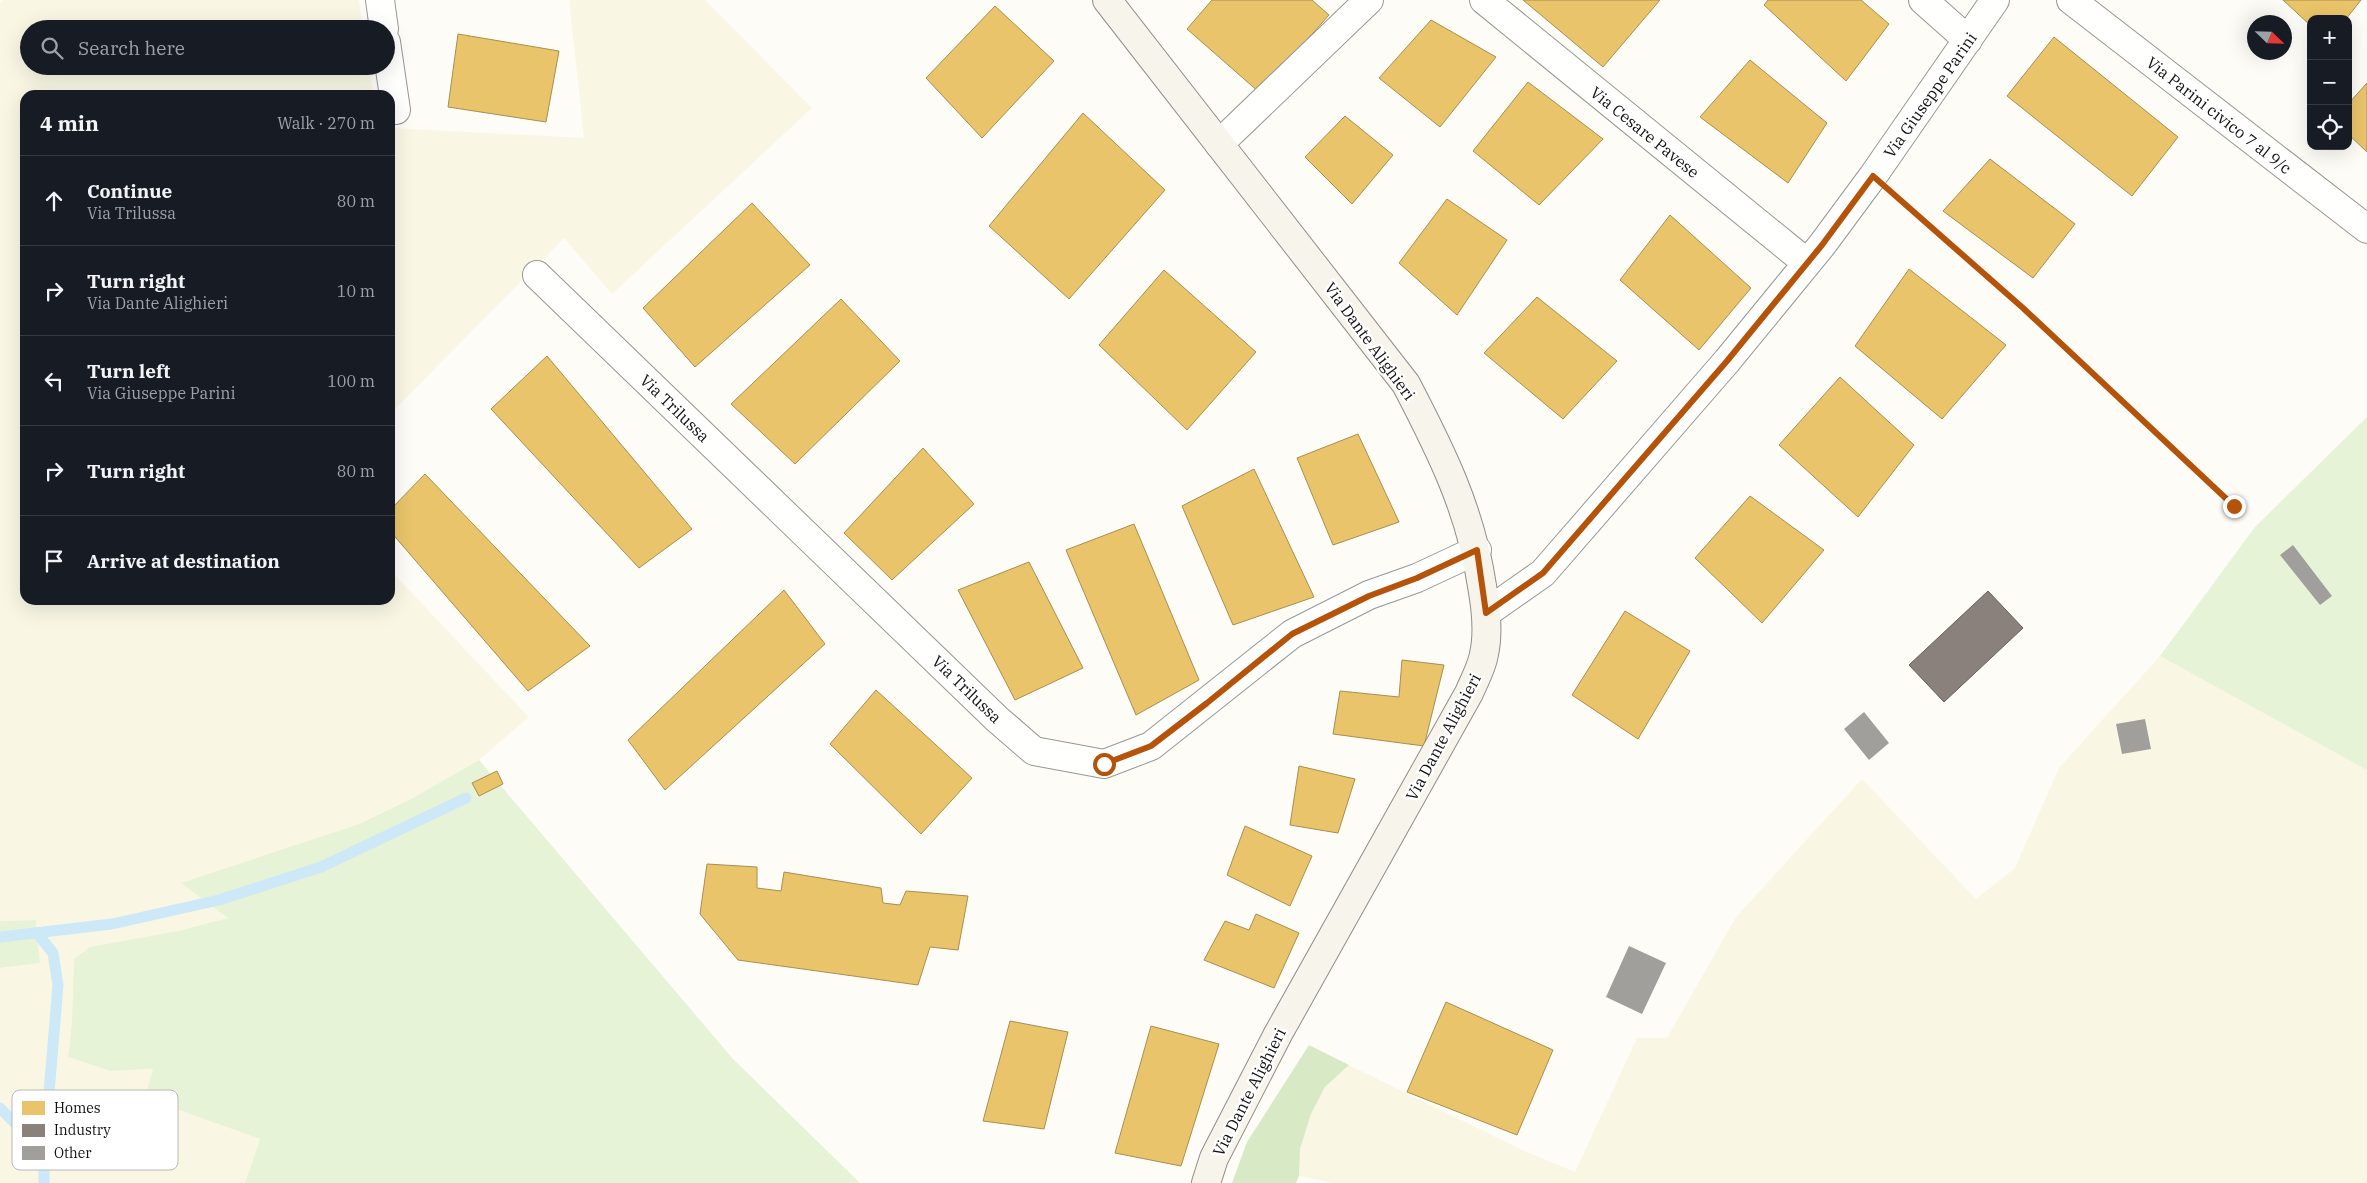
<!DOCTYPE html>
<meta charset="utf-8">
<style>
body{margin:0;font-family:"IBM Plex Serif",serif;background:#242831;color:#f1f3f6}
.controls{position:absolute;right:15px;top:15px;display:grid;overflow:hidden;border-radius:10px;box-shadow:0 5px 20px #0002}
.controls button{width:45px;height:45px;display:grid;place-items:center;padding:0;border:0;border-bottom:1px solid #363941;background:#171b24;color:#f1f3f6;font:25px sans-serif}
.compass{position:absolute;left:2247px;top:15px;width:45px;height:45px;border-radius:50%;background:#171b24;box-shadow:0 5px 20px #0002;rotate:113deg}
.stop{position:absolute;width:15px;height:15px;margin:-11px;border:4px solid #b45309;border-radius:50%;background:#fff}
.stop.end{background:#b45309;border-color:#fff;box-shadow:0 1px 5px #0008}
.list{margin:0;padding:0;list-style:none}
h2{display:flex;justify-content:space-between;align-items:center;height:65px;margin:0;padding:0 20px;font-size:21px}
h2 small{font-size:16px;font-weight:400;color:#9ea1a6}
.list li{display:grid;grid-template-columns:32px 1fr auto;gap:15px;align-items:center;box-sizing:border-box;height:90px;padding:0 20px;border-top:1px solid #363941}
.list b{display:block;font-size:19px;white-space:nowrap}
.list p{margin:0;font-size:16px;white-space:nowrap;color:#9ea1a6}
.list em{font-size:16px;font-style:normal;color:#9ea1a6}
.icon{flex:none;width:28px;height:28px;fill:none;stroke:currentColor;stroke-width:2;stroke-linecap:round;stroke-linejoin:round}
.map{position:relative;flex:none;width:2367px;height:1183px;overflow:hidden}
.search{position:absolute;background:#171b24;box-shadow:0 5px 20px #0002;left:20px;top:20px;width:375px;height:55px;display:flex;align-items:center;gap:12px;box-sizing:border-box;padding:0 18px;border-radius:28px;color:#9ea1a6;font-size:19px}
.panel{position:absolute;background:#171b24;box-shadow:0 5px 20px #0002;left:20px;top:90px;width:375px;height:515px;border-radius:15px}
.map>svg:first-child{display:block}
</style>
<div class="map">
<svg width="2367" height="1183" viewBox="0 0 2367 1183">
<rect width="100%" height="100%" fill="#fdfcf7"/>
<path fill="#f9f7e4" d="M4,0H359L363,29H29V66H369L373,95H25V600H390V570L529,717L479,760L413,798L359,824L182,883L229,918L178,931L72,1022L68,1057L110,1071L154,1069L145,1098L260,1139L245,1183H0V968L40,963L36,920L0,921V4Z
M569,0H705L812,108L612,294L564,238L390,414V128L584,138Z
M2160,656L2367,770V1183H1334L1299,1176L1300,1149L1311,1114L1325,1087L1349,1065L1520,1149L1575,1172L1637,1038H1667L1736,917L1862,779L1976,899L2015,868L2059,768Z"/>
<path fill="#e7f3d7" d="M2367,417V770L2160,656L2255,527Z
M479,760L733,1059L860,1183H245L260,1139L145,1098L153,1069L110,1071L68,1057L72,1022L74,959L90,947L178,931L228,918L181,883L359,824L413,798Z
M36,920L40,963L0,968V921Z"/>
<path fill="#d8eac5" d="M1309,1045L1349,1065L1325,1087L1311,1114L1300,1149L1299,1176L1296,1183H1232L1247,1142Z"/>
<path fill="#e9c46a" stroke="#a88e4f" d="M1212,0H1312L1329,15L1260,93L1187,29Z
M1523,0H1660L1603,67Z
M1768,0H1861L1889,24L1846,81L1764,5Z
M2283,0H2361L2346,19H2311V26Z
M995,6L1054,61L982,138L926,78Z
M1431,20L1496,57L1440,127L1379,78Z
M458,34L559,51L546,122L448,107Z
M2054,37L2178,137L2132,196L2007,96Z
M1750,60L1827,123L1788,183L1700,117Z
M1528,82L1603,139L1539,205L1473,151Z
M2367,83V152L2348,134V104Z
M1083,113L1165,190L1069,299L989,226Z
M1345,116L1393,155L1352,204L1305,157Z
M1990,159L2075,224L2033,278L1943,211Z
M1447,199L1507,240L1457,315L1399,263Z
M752,203L810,265L695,367L643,308Z
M1670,215L1751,288L1699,350L1620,280Z
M1909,269L2006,345L1942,419L1855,346Z
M1164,270L1256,352L1187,430L1099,345Z
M1537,297L1617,361L1563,419L1484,353Z
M841,299L900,361L795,464L731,404Z
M547,356L692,529L639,568L491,409Z
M1840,377L1914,445L1858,517L1779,445Z
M1358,434L1399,522L1333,545L1297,458Z
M923,448L974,504L892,580L844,533Z
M1254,469L1314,597L1233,625L1182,506Z
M425,474L590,646L528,691L390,531V510Z
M1750,496L1824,550L1762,623L1695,558Z
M1134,524L1199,680L1136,715L1066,550Z
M1029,562L1083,668L1015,700L958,590Z
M784,590L825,644L665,790L628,740Z
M1625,611L1690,651L1638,739L1572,695Z
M1402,660L1444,665L1424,746L1333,734L1340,691L1399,697Z
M876,690L972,778L921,834L830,744Z
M1299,766L1355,779L1338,833L1290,825Z
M497,771L503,784L479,796L472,783Z
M1245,826L1312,856L1290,906L1227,875Z
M707,864L757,867V888L781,891L784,872L881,888L883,903L900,905L906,891L968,896L958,950L930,947L918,985L738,960L700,914Z
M1256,914L1299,933L1274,988L1204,960L1225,921L1249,930Z
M1446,1002L1553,1050L1517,1135L1407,1092Z
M1010,1021L1068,1032L1044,1129L983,1121Z
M1151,1026L1219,1044L1181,1166L1115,1153Z"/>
<path fill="#8a817c" stroke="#665f5c" d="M1988,591L2023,628L1944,702L1909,665Z"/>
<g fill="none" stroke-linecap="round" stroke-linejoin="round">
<path stroke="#cde8f7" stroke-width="11" d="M37,933L53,953L58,985L44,1153
M0,937L112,924L219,900L321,867L466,798
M0,1108L44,1153V1183"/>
</g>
<path fill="#a19f9c" d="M2293,545L2332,596L2320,605L2280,555Z
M1864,712L1889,743L1869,760L1844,729Z
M2145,719L2151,749L2122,754L2116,724Z
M1629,946L1666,963L1642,1014L1606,997Z"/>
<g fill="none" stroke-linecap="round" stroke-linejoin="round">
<g stroke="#979795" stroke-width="30">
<path id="minor" d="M380,0L384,29
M1484,0L1807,263
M1923,0L1968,40
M2071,0L2367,229
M386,42L396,110
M1219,144L1369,0
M537,275L997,719L1034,751L1104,764L1151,746L1292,634L1369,595L1417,578L1477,550
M1486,613L1543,573L1727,361L1822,245L1873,176L1995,0"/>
</g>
<g stroke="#8e8d8b" stroke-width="30">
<path id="secondary" d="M1107,0L1406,384C1441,451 1471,511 1482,586C1486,608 1489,632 1484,654C1482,667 1474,681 1469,693L1278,1034L1214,1158L1206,1183"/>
</g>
<path stroke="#b9b9b8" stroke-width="3" stroke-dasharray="5 2.5" stroke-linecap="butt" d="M1898,198L2023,308L2234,506"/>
<use href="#minor" stroke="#fffffe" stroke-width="28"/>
<use href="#secondary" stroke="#f6f4eb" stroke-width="28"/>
</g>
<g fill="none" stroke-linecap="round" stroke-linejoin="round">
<path stroke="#b45309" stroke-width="6" d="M1104,764L1151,746L1207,703L1292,634L1369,596L1417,578L1477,550L1486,613L1543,573L1727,361L1822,245L1873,176L2023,308L2234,506"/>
</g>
<g text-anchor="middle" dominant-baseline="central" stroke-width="5" stroke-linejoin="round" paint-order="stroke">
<g font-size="16" fill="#111" stroke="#fff">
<text transform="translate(1930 95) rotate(-55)">Via Giuseppe Parini</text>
<text transform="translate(2219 115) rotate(38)">Via Parini civico 7 al 9/c</text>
<text transform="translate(1645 132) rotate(39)">Via Cesare Pavese</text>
<text transform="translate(1370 341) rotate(54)">Via Dante Alighieri</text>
<text transform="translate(675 408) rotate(44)">Via Trilussa</text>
<text transform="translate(967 689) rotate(44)">Via Trilussa</text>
<text transform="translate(1443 737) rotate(-62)">Via Dante Alighieri</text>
<text transform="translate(1249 1092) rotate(-63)">Via Dante Alighieri</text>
</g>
</g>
<rect x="12" y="1090" width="166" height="80" rx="8" fill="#fff" stroke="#b8b8b8" stroke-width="1"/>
<rect x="22" y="1101" width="23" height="14" fill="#e9c46a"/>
<rect x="22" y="1124" width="23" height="13" fill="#8a817c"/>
<rect x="22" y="1146" width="23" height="14" fill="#a19f9c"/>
<g font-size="14" fill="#111">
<text x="54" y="1113">Homes</text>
<text x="54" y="1135">Industry</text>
<text x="54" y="1158">Other</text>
</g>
</svg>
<div class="controls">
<button>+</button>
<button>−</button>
<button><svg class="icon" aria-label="locate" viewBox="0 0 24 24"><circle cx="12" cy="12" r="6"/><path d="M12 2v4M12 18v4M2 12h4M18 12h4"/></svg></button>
</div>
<svg class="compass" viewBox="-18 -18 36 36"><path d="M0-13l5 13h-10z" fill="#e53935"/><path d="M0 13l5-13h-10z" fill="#9ea1a6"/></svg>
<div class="stop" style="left:1104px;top:764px"></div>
<div class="stop end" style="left:2234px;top:506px"></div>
<div class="search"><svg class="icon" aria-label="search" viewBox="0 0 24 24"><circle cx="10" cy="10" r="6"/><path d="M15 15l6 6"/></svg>Search here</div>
<section class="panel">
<h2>4 min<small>Walk · 270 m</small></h2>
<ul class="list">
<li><svg class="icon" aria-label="ahead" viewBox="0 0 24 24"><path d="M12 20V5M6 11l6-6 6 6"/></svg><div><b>Continue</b><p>Via Trilussa</p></div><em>80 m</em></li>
<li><svg class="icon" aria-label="right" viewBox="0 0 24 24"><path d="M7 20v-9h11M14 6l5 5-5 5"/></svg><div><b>Turn right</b><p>Via Dante Alighieri</p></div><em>10 m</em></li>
<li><svg class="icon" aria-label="left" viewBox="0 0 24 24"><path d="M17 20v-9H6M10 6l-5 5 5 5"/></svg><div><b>Turn left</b><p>Via Giuseppe Parini</p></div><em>100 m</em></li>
<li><svg class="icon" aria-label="right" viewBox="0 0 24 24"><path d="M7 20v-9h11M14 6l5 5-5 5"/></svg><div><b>Turn right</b></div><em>80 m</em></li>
<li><svg class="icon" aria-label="arrive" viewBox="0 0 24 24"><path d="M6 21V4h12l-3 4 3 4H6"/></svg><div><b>Arrive at destination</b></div></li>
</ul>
</section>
</div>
